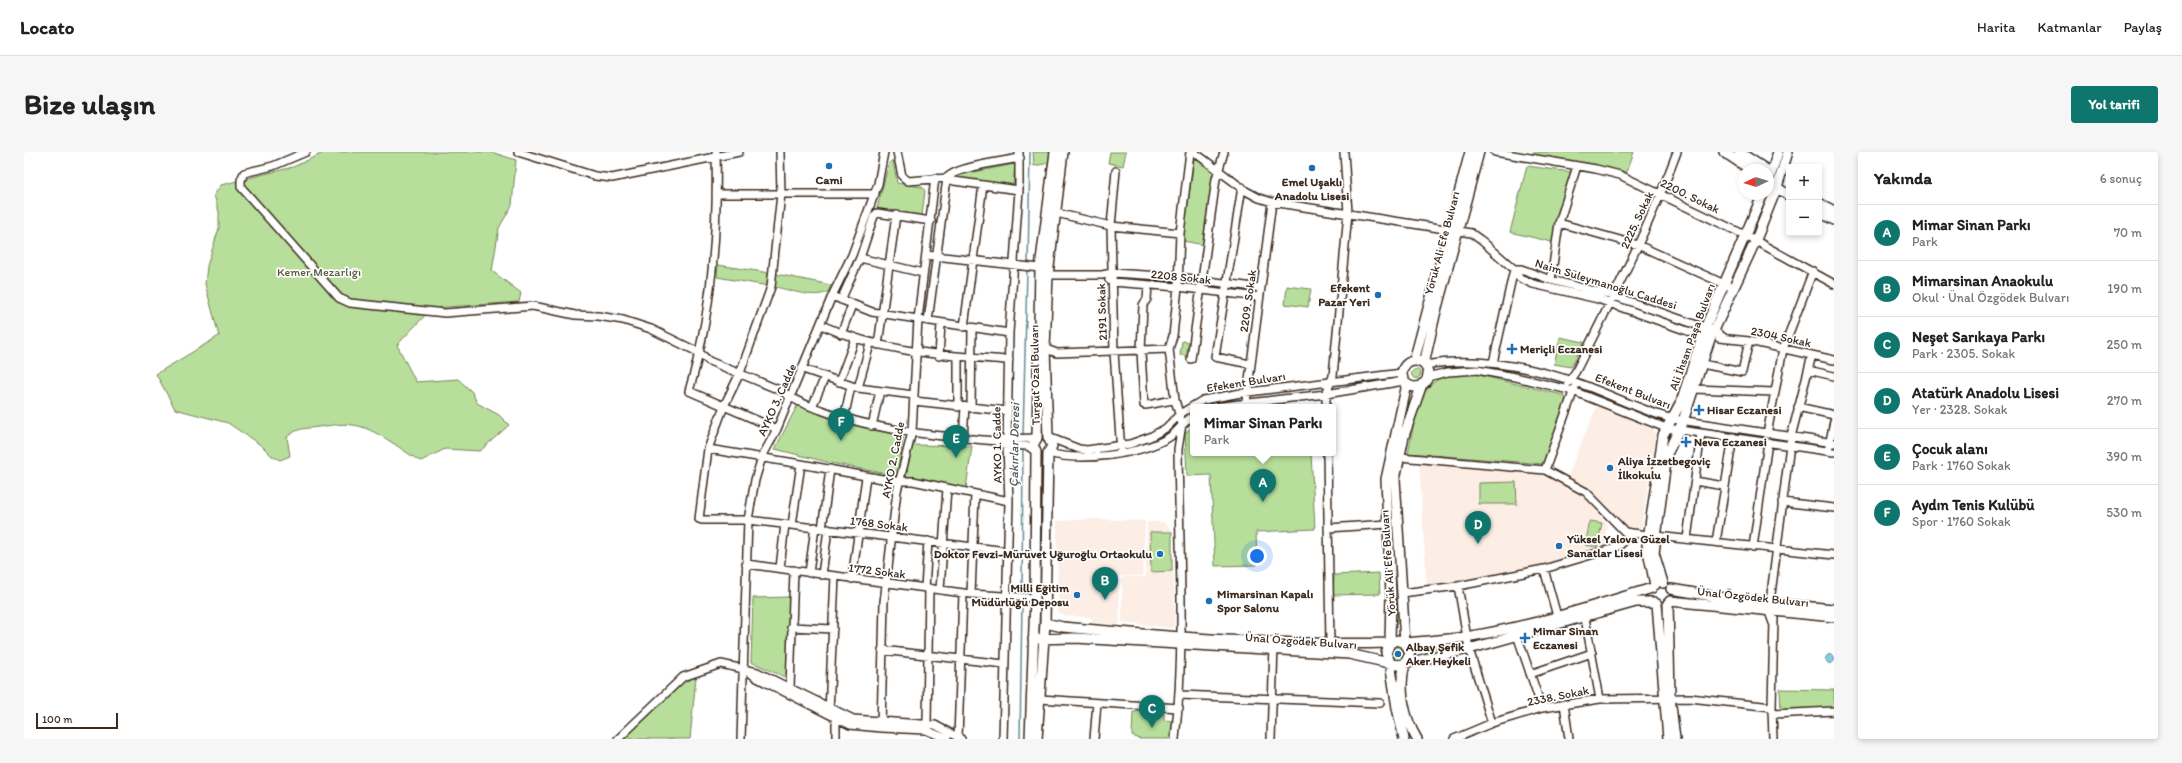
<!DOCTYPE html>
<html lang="tr">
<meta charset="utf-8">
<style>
body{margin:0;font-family:Itim,sans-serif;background:#f6f6f6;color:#222}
.controls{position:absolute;right:12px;top:12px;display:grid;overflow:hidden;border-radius:4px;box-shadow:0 2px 6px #0003}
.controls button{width:36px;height:36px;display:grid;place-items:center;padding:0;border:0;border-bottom:1px solid #e0e0e0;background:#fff;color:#222;font:20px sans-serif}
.compass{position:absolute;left:1714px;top:12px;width:36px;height:36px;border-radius:50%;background:#fff;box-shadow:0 2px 6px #0003;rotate:266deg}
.scale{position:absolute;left:12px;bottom:10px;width:82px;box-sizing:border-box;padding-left:4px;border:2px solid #3b2a1e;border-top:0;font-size:11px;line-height:14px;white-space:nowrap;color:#3b2a1e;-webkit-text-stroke:3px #fff;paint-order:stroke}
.you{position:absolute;left:1233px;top:404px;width:14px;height:14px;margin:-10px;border:3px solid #fff;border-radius:50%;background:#1a73e8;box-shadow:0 0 0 6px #1a73e833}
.badge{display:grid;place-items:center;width:26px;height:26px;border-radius:50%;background:#0f766e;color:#fff;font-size:13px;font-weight:700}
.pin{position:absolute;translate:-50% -33px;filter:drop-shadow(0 1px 2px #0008)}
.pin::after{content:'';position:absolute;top:21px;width:14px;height:12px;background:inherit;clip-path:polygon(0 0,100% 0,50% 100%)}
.popup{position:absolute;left:1166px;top:252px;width:146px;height:52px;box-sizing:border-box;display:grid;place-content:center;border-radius:4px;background:#fff;filter:drop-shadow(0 1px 3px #0005);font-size:13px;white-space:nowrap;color:#767676}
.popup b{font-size:15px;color:#222}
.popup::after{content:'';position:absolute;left:50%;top:100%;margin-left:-8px;border:8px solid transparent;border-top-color:#fff}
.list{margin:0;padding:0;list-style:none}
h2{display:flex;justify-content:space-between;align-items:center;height:52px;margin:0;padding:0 16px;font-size:17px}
h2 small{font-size:13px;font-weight:400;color:#767676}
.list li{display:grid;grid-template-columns:26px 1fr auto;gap:12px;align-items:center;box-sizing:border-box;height:56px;padding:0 16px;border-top:1px solid #e0e0e0}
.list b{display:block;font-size:15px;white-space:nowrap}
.list p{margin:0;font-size:13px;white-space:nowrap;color:#767676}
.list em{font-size:13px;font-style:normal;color:#767676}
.map{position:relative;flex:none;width:1810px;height:587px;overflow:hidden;border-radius:4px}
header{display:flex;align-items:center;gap:24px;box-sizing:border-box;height:56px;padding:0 20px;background:#fff;border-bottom:1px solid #e0e0e0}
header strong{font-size:19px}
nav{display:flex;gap:22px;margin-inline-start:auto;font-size:14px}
.intro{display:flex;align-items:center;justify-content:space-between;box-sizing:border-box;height:96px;padding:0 24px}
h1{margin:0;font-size:28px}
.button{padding:10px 18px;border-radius:4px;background:#0f766e;color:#fff;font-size:14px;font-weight:700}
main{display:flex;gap:24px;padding:0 24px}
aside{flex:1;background:#fff;border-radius:4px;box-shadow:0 2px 6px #0003}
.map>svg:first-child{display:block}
</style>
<header>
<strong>Locato</strong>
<nav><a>Harita</a><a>Katmanlar</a><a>Paylaş</a></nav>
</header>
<div class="intro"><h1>Bize ulaşın</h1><a class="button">Yol tarifi</a></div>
<main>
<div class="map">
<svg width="1810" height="587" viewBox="0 0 1810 587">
<rect width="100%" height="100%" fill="#fff"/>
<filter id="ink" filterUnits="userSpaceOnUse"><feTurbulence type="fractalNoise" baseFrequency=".025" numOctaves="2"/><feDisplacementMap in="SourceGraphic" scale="8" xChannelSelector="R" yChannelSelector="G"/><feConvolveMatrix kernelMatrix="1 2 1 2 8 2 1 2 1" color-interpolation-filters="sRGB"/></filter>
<g filter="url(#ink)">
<path fill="#fcede5" d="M1573,254L1629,277L1632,284L1617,377L1598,373L1571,343L1562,335L1543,326Z
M1395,311L1521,322L1550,336L1566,351L1583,372L1581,397L1523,412L1403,435Z
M1073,367L1121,369L1119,424H1094L1096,472L1068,471L1067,465L1042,464L1034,459L1033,369Z
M1123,370H1139L1148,378L1151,474L1146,476L1098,470V425H1122Z"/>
<path fill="#b7de9a" stroke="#79845c" d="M301,0H467L492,8L488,53L475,76L468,119L497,141L495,150L408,156L373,193L392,230L434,227L448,240L453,251L475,263L485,273L456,299L421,297L397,309L394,308C377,297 349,275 329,273C317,271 305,274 294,275C280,277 275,275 263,285L266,304L256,308L248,304L238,294L204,271L151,257L132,222L195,184L181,132L183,114L195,76V60L190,43L197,33L269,15Z
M1009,0H1026L1025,11L1010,14Z
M1086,0H1102L1099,14L1084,11Z
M1509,0H1610L1602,22L1566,12L1508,2Z
M1173,6L1190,19V23L1180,93L1159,89L1170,7Z
M869,8L873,31L898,35L901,39L898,64L853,56L865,11Z
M991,12L989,34L930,26V24Z
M1503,14L1547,20L1528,90L1486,80Z
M694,113L746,121L744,134L693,125Z
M752,122L807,133L804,140C787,147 768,138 751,135Z
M1263,134L1287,137L1284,155L1261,152Z
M1536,185L1560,190L1547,215L1530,212Z
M1158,189L1165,190L1164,204L1156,203Z
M1387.5 222a4.5 4.5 0 1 1 9 0a4.5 4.5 0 1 1-9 0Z
M1446,221L1539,243L1543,249L1520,312L1384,301C1389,279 1391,244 1410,230C1420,223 1435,222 1446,221Z
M774,252L880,281L873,324L807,311L751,297Z
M1169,274V301H1287L1291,377L1232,380L1233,413L1191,414L1187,323L1163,324L1161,281Z
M887,293L948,294L942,337L882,325Z
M1492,330L1493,352H1455V331Z
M1566,369L1578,371L1573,395L1561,393Z
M1126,380H1148V419L1127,420Z
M1368,380H1370L1376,471H1370Z
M1355,421L1356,442L1309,443L1310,423Z
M765,445L763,526L727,510L729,446Z
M1433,492L1434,497L1402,503L1401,498Z
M1367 501a7 7 0 1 1 14 0a7 7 0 1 1-14 0Z
M672,525L666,587H600C616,571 650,527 672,525Z
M1756,537L1810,538V558L1757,560Z
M1109,560H1140V568L1149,569L1145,587H1116L1108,584Z"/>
<path fill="#84cce6" stroke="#678b96" d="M1801.5 507a4.5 4.5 0 1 1 9 0a4.5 4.5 0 1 1-9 0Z"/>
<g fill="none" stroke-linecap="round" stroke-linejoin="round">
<path stroke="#678b96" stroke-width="1.5" d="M1004,112L1006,0
M999,284L1003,118
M998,442L999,296
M996,587L998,448"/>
<g stroke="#3b2a1e" stroke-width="10">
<path id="minor" d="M282,0L249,14L220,21L217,28V35L315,146L326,151L421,161L509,154L551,163L574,164L599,168L627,177L676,201L685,209L758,239C770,249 783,253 797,258C852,279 913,284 972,289L976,287L1013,286
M494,0L571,24L588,26L715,0
M692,0C694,80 688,162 665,239L753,277
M873,0L878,24L884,29L923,26C931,15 981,9 996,6
M1170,0L1222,39L1235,46L1248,50L1447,81L1458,89L1490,117H1497L1527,128L1590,144L1690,179L1699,185
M1471,0L1572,17L1596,23L1723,84L1810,132
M1092,19L1087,74L1090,200L1097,300
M923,26L930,29L995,38
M1218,35L1191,205L1226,212
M692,42H851
M1028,60L1087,74L1156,81
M1535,71L1614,93L1709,136
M902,103L1016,116
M836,106L899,121
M1490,117L1496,126L1509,132L1574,147L1683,186
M1024,123H1078L1088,121L1154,125L1237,136
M1085,128L1088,130L1154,135L1235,145
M1527,128L1535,71L1553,14
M1124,133L1123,147L1119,153L1117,199L1120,253C1125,254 1143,248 1151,248
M808,144L848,160L985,181
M817,148L836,106L850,64L853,61L907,69
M904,169L923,26
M797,173C860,201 916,203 985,208
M940,175L959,33
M817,182L828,153
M1695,186L1725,189L1810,208
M854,193L872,63
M1016,195L1033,201L1145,197
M915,204L917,172
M1167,207L1192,27L1200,0
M1469,211L1490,117
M1678,212L1718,220L1725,189
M1401,213C1451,204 1503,214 1551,230C1584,241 1615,258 1649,267L1810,291
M779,217L834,236L890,243
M1784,218L1810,224
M1403,225L1424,220L1453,218L1491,225L1549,239L1642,276L1810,300
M815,230L831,187
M1544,231L1552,219C1588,147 1625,76 1653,0
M834,236L846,192
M1670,237L1750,240
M890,249L983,259
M1222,251L1248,50
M788,255L801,225
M934,255V205
M1190,255L1302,242L1380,229
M1302,255V242L1309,224L1324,61L1320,0
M1774,255L1810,263
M947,256L948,176
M820,267L827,234
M848,274L856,239
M1743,282L1759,197L1789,119
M1024,285L1055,297L1063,298L1106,292L1126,285L1142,276L1156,262L1179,248L1217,241L1378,221
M939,286L941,255
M972,289L977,293L1004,294L1012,300
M1805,294L1810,269
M684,297L700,254L716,221L747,135L757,42L756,0
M1024,301C1057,310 1114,303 1144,286C1153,281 1159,270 1169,264
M1303,301L1306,493
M1376,305L1521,318L1562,340L1601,380L1623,383
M1521,318L1551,235
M1671,329L1700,334
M1758,350L1810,356
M768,373L777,312
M1304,376L1364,372
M798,377L806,317
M1632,384L1810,403
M1663,387L1677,281
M1692,390L1709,285
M1729,395L1744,290
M983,399L724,368H678L675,367L684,297L777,312L869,329H889L985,349
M722,412L947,442L1011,446
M756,416L761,372
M1520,417L1533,464
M785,421L791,375
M798,423L804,377
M828,427L842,325
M1434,434L1445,497L1468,571
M901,436L904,389
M916,438L923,336
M1378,441L1434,434L1520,417L1587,397L1596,393L1608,382
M947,442L951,342
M1560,461L1576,547
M1749,471L1745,460L1746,450L1767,285L1788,203
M767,475L809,477
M1493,483L1518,556
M858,498L980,512
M722,518L733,526L826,573L857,576L902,578L923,587
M1506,522L1568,501
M766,536L770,418
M1156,543L1356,551
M1016,547L1155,556
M1540,552L1545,587
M805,560L811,424
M1748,562L1810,559
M903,572L905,436
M857,576L860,450L873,339L888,280L894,167L911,26
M934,586L939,441
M594,587L659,525L697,512L733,520L829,567L911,573L937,587
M717,587L724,368L731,328L738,305L753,277L808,144L828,103L854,32L860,0
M812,587V563
M979,587L985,349L983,294L985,181L995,38V0
M1070,587L1073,551
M1151,587C1162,491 1155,393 1154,297L1158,272L1151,248L1145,197L1149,184L1154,135L1156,81L1166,0
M1247,587L1250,493
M1430,587L1468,571L1518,556L1576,547L1666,546L1748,555
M1749,587L1748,555L1750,467"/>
</g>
<g stroke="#3b2a1e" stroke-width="12">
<path id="major" d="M1700,0L1727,18
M1715,0L1743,18
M1744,31L1754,0
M1749,32L1765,44
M1795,51L1810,59
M1795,60L1810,68
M1390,209L1446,0
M1378 222a13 13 0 1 1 26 0a13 13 0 1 1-26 0Z
M1400,212L1411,163L1455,0
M1639,431L1630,401L1643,302L1659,269L1686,187L1731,90L1753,35L1764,0
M1631,433L1623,394L1639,283L1657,250L1681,176L1739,42
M1647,437L1712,448L1810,457
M1646,449L1810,465
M1644,451L1646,545L1651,587
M1633,452L1644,587
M1021,471L1039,475C1148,485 1257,494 1366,491L1374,488L1381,491C1401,489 1422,488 1442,485C1505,475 1567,455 1628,436
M1009,487L1051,486L1325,502L1374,513L1445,497L1612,450H1630
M1006,587L1011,446L1012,300L1009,293L1013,286L1016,116L1031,0
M1013,587L1021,471L1024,301L1028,294L1024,285L1021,196L1024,123L1039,0
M1380,587L1373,556L1366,510L1362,501L1366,491L1367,443L1362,327L1383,232
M1393,587C1380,566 1374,536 1381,512C1382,508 1385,505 1386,501L1381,491L1371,327L1380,284L1398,232"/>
</g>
<use href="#minor" stroke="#fff" stroke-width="7"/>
<use href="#major" stroke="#fff" stroke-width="9"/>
</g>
</g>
<g fill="#1f6fb2" stroke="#fff" stroke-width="1.5">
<circle cx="805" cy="14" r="4"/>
<circle cx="1288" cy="16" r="4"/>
<circle cx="1354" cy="143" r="4"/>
<path d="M1486 191h4v4h4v4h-4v4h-4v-4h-4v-4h4z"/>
<path d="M1673 252h4v4h4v4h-4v4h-4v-4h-4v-4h4z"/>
<path d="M1660 284h4v4h4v4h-4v4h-4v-4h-4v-4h4z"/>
<circle cx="1586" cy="316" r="4"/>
<circle cx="1535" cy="394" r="4"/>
<circle cx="1136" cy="402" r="4"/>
<circle cx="1053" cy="443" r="4"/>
<circle cx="1185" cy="449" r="4"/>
<path d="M1499 480h4v4h4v4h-4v4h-4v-4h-4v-4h4z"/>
<circle cx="1374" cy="502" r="4"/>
</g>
<g text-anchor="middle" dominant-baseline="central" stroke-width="3.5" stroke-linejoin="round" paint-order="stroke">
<g font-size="12" font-weight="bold" fill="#3b2a1e" stroke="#fff" text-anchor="start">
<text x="805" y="28" text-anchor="middle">Cami</text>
<text x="1288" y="30" text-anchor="middle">Emel Uşaklı<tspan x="1288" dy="14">Anadolu Lisesi</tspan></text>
<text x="1346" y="136" text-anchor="end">Efekent<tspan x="1346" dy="14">Pazar Yeri</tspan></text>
<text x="1496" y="197">Meriçli Eczanesi</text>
<text x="1683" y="258">Hisar Eczanesi</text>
<text x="1670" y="290">Neva Eczanesi</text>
<text x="1594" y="309">Aliya İzzetbegoviç<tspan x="1594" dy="14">İlkokulu</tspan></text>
<text x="1543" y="387">Yüksel Yalova Güzel<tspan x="1543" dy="14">Sanatlar Lisesi</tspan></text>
<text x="1128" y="402" text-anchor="end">Doktor Fevzi-Mürüvet Uğuroğlu Ortaokulu</text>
<text x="1045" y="436" text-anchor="end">Milli Eğitim<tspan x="1045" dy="14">Müdürlüğü Deposu</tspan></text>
<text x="1193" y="442">Mimarsinan Kapalı<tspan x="1193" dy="14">Spor Salonu</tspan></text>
<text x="1509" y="479">Mimar Sinan<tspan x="1509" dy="14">Eczanesi</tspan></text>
<text x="1382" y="495">Albay Şefik<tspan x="1382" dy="14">Aker Heykeli</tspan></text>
</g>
<g font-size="12" fill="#3b2a1e" stroke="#fff">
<text transform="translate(1666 44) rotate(26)">2200. Sokak</text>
<text transform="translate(1613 68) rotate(-65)">2225. Sokak</text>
<text transform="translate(1418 91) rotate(-75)">Yörük Ali Efe Bulvarı</text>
<text transform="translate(1157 125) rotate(6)">2208 Sokak</text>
<text transform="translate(1582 132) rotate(17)">Naim Süleymanoğlu Caddesi</text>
<text transform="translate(1224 149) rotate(-82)">2209. Sokak</text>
<text transform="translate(1078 160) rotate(-92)">2191 Sokak</text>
<text transform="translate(1668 185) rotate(-70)">Ali İhsan Paşa Bulvarı</text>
<text transform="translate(1757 185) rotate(12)">2304 Sokak</text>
<text transform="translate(1011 223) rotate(-91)">Turgut Ozal Bulvarı</text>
<text transform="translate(1222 230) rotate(-9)">Efekent Bulvarı</text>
<text transform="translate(1609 239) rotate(21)">Efekent Bulvarı</text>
<text transform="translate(753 248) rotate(-66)">AYKO 3. Cadde</text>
<text transform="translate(973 293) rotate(-91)">AYKO 1. Cadde</text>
<text transform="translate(869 308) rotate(-79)">AYKO 2. Cadde</text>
<text transform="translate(855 372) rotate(7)">1768 Sokak</text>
<text transform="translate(1364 411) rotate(-94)">Yörük Ali Efe Bulvarı</text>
<text transform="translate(853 419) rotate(7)">1772 Sokak</text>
<text transform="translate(1729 445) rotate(6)">Ünal Özgödek Bulvarı</text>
<text transform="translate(1277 489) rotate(4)">Ünal Özgödek Bulvarı</text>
<text transform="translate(1534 544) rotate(-11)">2338. Sokak</text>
</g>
<g font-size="12" fill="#5a573d" stroke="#fff">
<text x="295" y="120">Kemer Mezarlığı</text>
</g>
<g font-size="13" font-style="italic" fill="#515b5a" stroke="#fff">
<text transform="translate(990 293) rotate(-89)">Çakırlar Deresi</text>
</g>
</g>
</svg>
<div class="controls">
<button>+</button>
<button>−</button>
</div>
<svg class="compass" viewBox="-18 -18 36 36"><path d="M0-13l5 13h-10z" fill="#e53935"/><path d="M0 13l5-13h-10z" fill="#767676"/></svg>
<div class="scale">100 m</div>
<div class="you"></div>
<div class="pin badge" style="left:1239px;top:350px">A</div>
<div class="popup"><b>Mimar Sinan Parkı</b>Park</div>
<div class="pin badge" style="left:1081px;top:448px">B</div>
<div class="pin badge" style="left:1128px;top:576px">C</div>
<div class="pin badge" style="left:1454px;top:392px">D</div>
<div class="pin badge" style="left:932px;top:306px">E</div>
<div class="pin badge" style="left:817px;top:289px">F</div>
</div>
<aside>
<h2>Yakında<small>6 sonuç</small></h2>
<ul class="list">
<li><span class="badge">A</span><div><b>Mimar Sinan Parkı</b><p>Park</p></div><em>70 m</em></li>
<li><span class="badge">B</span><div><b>Mimarsinan Anaokulu</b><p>Okul · Ünal Özgödek Bulvarı</p></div><em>190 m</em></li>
<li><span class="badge">C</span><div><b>Neşet Sarıkaya Parkı</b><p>Park · 2305. Sokak</p></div><em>250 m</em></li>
<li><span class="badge">D</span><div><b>Atatürk Anadolu Lisesi</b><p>Yer · 2328. Sokak</p></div><em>270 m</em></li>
<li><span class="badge">E</span><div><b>Çocuk alanı</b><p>Park · 1760 Sokak</p></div><em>390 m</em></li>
<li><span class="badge">F</span><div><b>Aydın Tenis Kulübü</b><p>Spor · 1760 Sokak</p></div><em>530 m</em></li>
</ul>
</aside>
</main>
